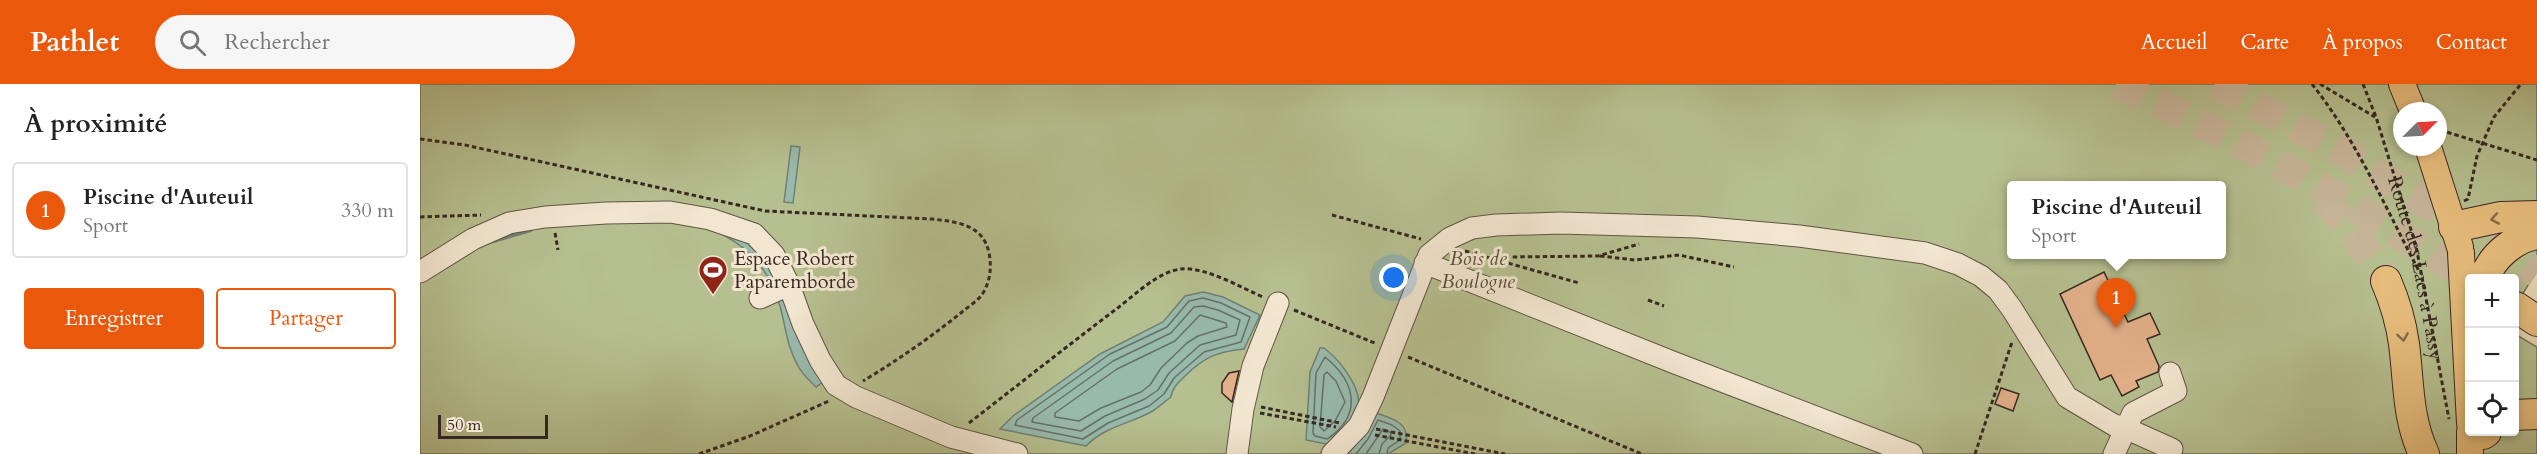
<!DOCTYPE html>
<html lang="fr">
<meta charset="utf-8">
<style>
body{margin:0;font-family:Cardo,serif;background:#f6f6f6;color:#222}
.controls{position:absolute;right:18px;bottom:18px;display:grid;overflow:hidden;border-radius:6px;box-shadow:0 3px 9px #0003}
.controls button{width:54px;height:54px;display:grid;place-items:center;padding:0;border:0;border-bottom:2px solid #e0e0e0;background:#fff;color:#222;font:30px sans-serif}
.compass{position:absolute;left:1973px;top:18px;width:54px;height:54px;border-radius:50%;background:#fff;box-shadow:0 3px 9px #0003;rotate:66deg}
.scale{position:absolute;left:18px;bottom:15px;width:110px;box-sizing:border-box;padding-left:6px;border:3px solid #352822;border-top:0;font-size:16px;line-height:21px;white-space:nowrap;color:#352822;-webkit-text-stroke:4px #f2e6d0;paint-order:stroke}
.you{position:absolute;left:974px;top:194px;width:21px;height:21px;margin:-15px;border:4px solid #fff;border-radius:50%;background:#1a73e8;box-shadow:0 0 0 9px #1a73e833}
.badge{display:grid;place-items:center;width:39px;height:39px;border-radius:50%;background:#ea580c;color:#fff;font-size:20px;font-weight:700}
.pin{position:absolute;translate:-50% -50px;filter:drop-shadow(0 2px 3px #0008)}
.pin::after{content:'';position:absolute;top:32px;width:21px;height:18px;background:inherit;clip-path:polygon(0 0,100% 0,50% 100%)}
.popup{position:absolute;left:1587px;top:97px;width:219px;height:78px;box-sizing:border-box;display:grid;place-content:center;border-radius:6px;background:#fff;filter:drop-shadow(0 2px 4px #0005);font-size:20px;white-space:nowrap;color:#767676}
.popup b{font-size:22px;color:#222}
.popup::after{content:'';position:absolute;left:50%;top:100%;margin-left:-12px;border:12px solid transparent;border-top-color:#fff}
.list{margin:0;padding:0;list-style:none}
h2{display:flex;justify-content:space-between;align-items:center;height:78px;margin:0;padding:0 24px;font-size:26px}
h2 small{font-size:20px;font-weight:400;color:#767676}
.list li{display:grid;grid-template-columns:39px 1fr auto;gap:18px;align-items:center;box-sizing:border-box;height:96px;margin:0 12px 12px;padding:0 12px;border:2px solid #e0e0e0;border-radius:6px}
.list b{display:block;font-size:22px;white-space:nowrap}
.list p{margin:0;font-size:20px;white-space:nowrap;color:#767676}
.list em{font-size:20px;font-style:normal;color:#767676}
.actions{display:flex;gap:12px;padding:18px 24px}
.actions a{flex:1;padding:14px 0;border:2px solid #ea580c;border-radius:6px;text-align:center;font-size:21px;color:#ea580c}
.actions .main{background:#ea580c;color:#fff}
.icon{flex:none;width:33px;height:33px;fill:none;stroke:currentColor;stroke-width:2;stroke-linecap:round;stroke-linejoin:round}
.map{position:relative;flex:none;width:2117px;height:370px;overflow:hidden}
header{display:flex;align-items:center;gap:36px;box-sizing:border-box;height:84px;padding:0 30px;background:#ea580c;color:#fff}
header strong{font-size:28px}
nav{display:flex;gap:33px;margin-inline-start:auto;font-size:21px}
.search{width:420px;height:54px;background:#f6f6f6;display:flex;align-items:center;gap:15px;box-sizing:border-box;padding:0 21px;border-radius:33px;color:#767676;font-size:22px}
main{display:flex}
aside{flex:1;background:#fff}
.map>svg:first-child{display:block}
</style>
<header>
<strong>Pathlet</strong>
<div class="search"><svg class="icon" aria-label="search" viewBox="0 0 24 24"><circle cx="10" cy="10" r="6"/><path d="M15 15l6 6"/></svg>Rechercher</div>
<nav><a>Accueil</a><a>Carte</a><a>À propos</a><a>Contact</a></nav>
</header>
<main>
<aside>
<h2>À proximité<small></small></h2>
<ul class="list">
<li><span class="badge">1</span><div><b>Piscine d'Auteuil</b><p>Sport</p></div><em>330 m</em></li>
</ul>
<div class="actions"><a class="main">Enregistrer</a><a>Partager</a></div>
</aside>
<div class="map">
<svg width="2117" height="370" viewBox="0 0 2117 370">
<rect width="100%" height="100%" fill="#ebd8b6"/>
<filter id="stains"><feTurbulence type="fractalNoise" baseFrequency=".00333" numOctaves="4"/><feColorMatrix values="0 0 0 0 .2 0 0 0 0 .09 0 0 0 0 .02 0 0 0 .5 -.17"/></filter>
<radialGradient id="worn" r=".72"><stop offset=".6" stop-color="#630" stop-opacity="0"/><stop offset="1" stop-color="#630" stop-opacity=".3"/></radialGradient>
<path fill="#b6bf8f" stroke="#767458" stroke-width="1.5" fill-rule="evenodd" d="M0,0H2117V187L2095,222L2094,195H2050V348H2094L2095,250L2117,263V370H0ZM1982,27H2018V63H1982ZM1591,101H1801V170H1591Z"/>
<path fill="#98baac" stroke="#708075" stroke-width="1.5" d="M371,62L380,63L373,119L364,118Z
M293,146L326,158L346,177L363,209L382,263L404,297L396,303C390,297 382,290 378,282C367,263 366,244 360,222C349,185 328,161 293,146Z
M783,208L803,213L840,231L824,265C796,268 784,273 764,293C758,299 752,304 751,313C744,318 738,324 731,328C709,340 684,343 666,362L580,345L593,332L680,270L743,238L765,212Z
M900,264H904C920,276 949,311 935,332C929,342 918,351 911,361L886,356L890,288Z
M953,328C970,334 990,337 986,359L968,370H928L943,351Z"/>
<g fill="none" stroke-linecap="round" stroke-linejoin="round">
<path stroke="#667167" stroke-width="1.5" d="M783,214L801,219L830,233L821,258L784,268L754,294L744,310L729,322L688,339L663,355L595,341L597,336L690,270L747,243L769,217Z
M783,222L798,226L820,236L816,251L780,261L749,289L738,306L725,315L685,332L661,347L612,338L613,334L693,277L751,249L774,223Z
M780,231L806,239L807,243L778,252L767,259L741,284L730,301L721,308L681,324L659,337L635,333V329L697,285L755,257Z
M905,273C936,298 943,331 907,355L895,352L893,349L896,289Z
M907,288L916,297L925,318L915,337L904,347L900,343L904,291Z
M936,370L948,355L958,336L972,341L980,347V356L968,364L967,370
M946,370L963,345L970,348L971,351L962,360L959,370"/>
<path stroke="#708075" stroke-width="4.5" d="M72,157L110,146"/>
</g>
<path fill="#e4b18a" stroke="#352822" stroke-width="1.5" d="M1684,188L1708,238L1730,229L1740,250L1727,255L1739,282L1738,288L1716,297L1719,303L1702,312L1691,291L1680,296L1640,210Z
M819,287L812,318L802,309V299L809,289Z
M1581,304L1599,310L1593,327L1575,320Z"/>
<g fill="none" stroke-linecap="round" stroke-linejoin="round">
<path stroke="#c7b598" stroke-width="30" stroke-dasharray="30 15" stroke-linecap="butt" d="M1696,0C1820,55 1936,121 2051,195
M1795,0L1920,66L2117,189
M1903,115L1932,146L1966,197"/>
<g stroke="#625447" stroke-width="23">
<path id="minor" d="M1005,179L1255,279L1492,370
M0,188L53,155L89,139L125,133L186,129L250,128L290,135L334,150L354,171L369,201L383,240L400,276L416,301L436,313L531,353L597,370
M340,214L369,201
M817,370L823,325L833,282L858,219
M912,370L939,342L953,313L1009,171L1030,154L1052,144L1076,141L1141,139L1277,143L1379,152L1505,169L1538,180L1561,192L1578,206L1592,225L1647,313L1694,341L1705,344L1752,365
M1694,370L1713,329L1756,307L1750,289"/>
</g>
<g stroke="#352822" stroke-width="28">
<path id="major" d="M1982,0L1993,27
M2008,63L2040,163
M2041,169L2050,339
M2050,348V370"/>
</g>
<g stroke="#352822" stroke-width="32">
<path id="highway" d="M2034,143L2081,133L2117,132
M2064,195C2072,172 2094,154 2117,150
M1966,197C1975,218 1981,238 1984,260C1989,298 1987,334 2004,370
M2096,223L2117,237
M2094,331L2117,330
M2063,350L2066,348"/>
</g>
<g stroke="#352822" stroke-width="3" stroke-dasharray="4.5 3" stroke-linecap="butt">
<path d="M1892,0C1937,57 1966,125 2000,189"/>
<path d="M1900,0L1955,33"/>
<path id="s1" d="M1943,0L1956,33L1996,162L2029,335"/>
<path d="M2020,46L2117,76"/>
<path d="M0,55L45,61L345,127L512,135C537,138 563,140 569,169C572,184 570,197 563,209C558,217 549,222 542,228C511,253 478,276 443,297"/>
<path d="M2044,117L2048,115L2057,72L2074,33L2101,0"/>
<path d="M912,131L1001,155"/>
<path d="M0,133L61,131"/>
<path d="M135,149L138,166"/>
<path d="M1045,167L1159,199"/>
<path d="M1180,172L1215,176L1259,171L1314,183"/>
<path d="M1078,175L1086,173L1178,172L1219,160"/>
<path d="M1228,216L1244,222"/>
<path d="M874,226L957,260"/>
<path d="M988,273L1222,370"/>
<path d="M841,323L920,339"/>
<path d="M840,329L916,343"/>
<path d="M549,339C598,301 646,263 695,226C714,212 737,188 761,185C784,182 822,204 843,213"/>
<path d="M956,345L1085,370"/>
<path d="M955,351L1055,370"/>
<path d="M279,370L330,352L409,317"/>
<path d="M1555,370L1592,258"/>
</g>
<use href="#minor" stroke="#f2e6d0" stroke-width="21"/>
<use href="#major" stroke="#e6bc7b" stroke-width="26"/>
<use href="#highway" stroke="#e6bc7b" stroke-width="30"/>
</g>
<defs><path id="oneway-chevron" d="M-2-3.5L2.5 0L-2 3.5" fill="none" stroke-width="1.6" stroke-linecap="round" stroke-linejoin="round" transform="scale(1.5)"/></defs>
<g stroke="#856b4a">
<use href="#oneway-chevron" transform="translate(2075 135) rotate(170)"/>
<use href="#oneway-chevron" transform="translate(1983 253) rotate(81)"/>
</g>
<defs>
<g id="stadium-pin" transform="scale(1.5)"><path d="M0 17L-7.5 6A9.5 9.5 0 1 1 7.5 6Z" fill="#8f2418" stroke="#f2e6d0"/><path d="M0-5a6.5 5 0 1 0 0 10a6.5 5 0 1 0 0-10ZM-3.5-1.8h7v3.6h-7Z" fill="#fff"/></g>
</defs>
<g fill-rule="evenodd">
<use href="#stadium-pin" x="293" y="186"/>
</g>
<g text-anchor="middle" dominant-baseline="central" stroke-width="6" stroke-linejoin="round" paint-order="stroke">
<g font-size="20" fill="#352822" stroke="#f2e6d0" text-anchor="start">
<text x="314" y="174">Espace Robert<tspan x="314" dy="23">Paparemborde</tspan></text>
</g>
<g font-size="20" font-style="italic" fill="#554e3d" stroke="#f2e6d0">
<text x="1058" y="174">Bois de<tspan x="1058" dy="23">Boulogne</tspan></text>
</g>
<g font-size="20" fill="#352822" stroke="#f2e6d0">
<text stroke="none"><textPath href="#s1" startOffset="192">Route des Lacs à Passy</textPath></text>
</g>
</g>
<rect width="100%" height="100%" filter="url(#stains)"/>
<rect width="100%" height="100%" fill="url(#worn)"/>
</svg>
<div class="controls">
<button>+</button>
<button>−</button>
<button><svg class="icon" aria-label="locate" viewBox="0 0 24 24"><circle cx="12" cy="12" r="6"/><path d="M12 2v4M12 18v4M2 12h4M18 12h4"/></svg></button>
</div>
<svg class="compass" viewBox="-18 -18 36 36"><path d="M0-13l5 13h-10z" fill="#e53935"/><path d="M0 13l5-13h-10z" fill="#767676"/></svg>
<div class="scale">50 m</div>
<div class="you"></div>
<div class="pin badge" style="left:1696px;top:244px">1</div>
<div class="popup"><b>Piscine d'Auteuil</b>Sport</div>
</div>
</main>
